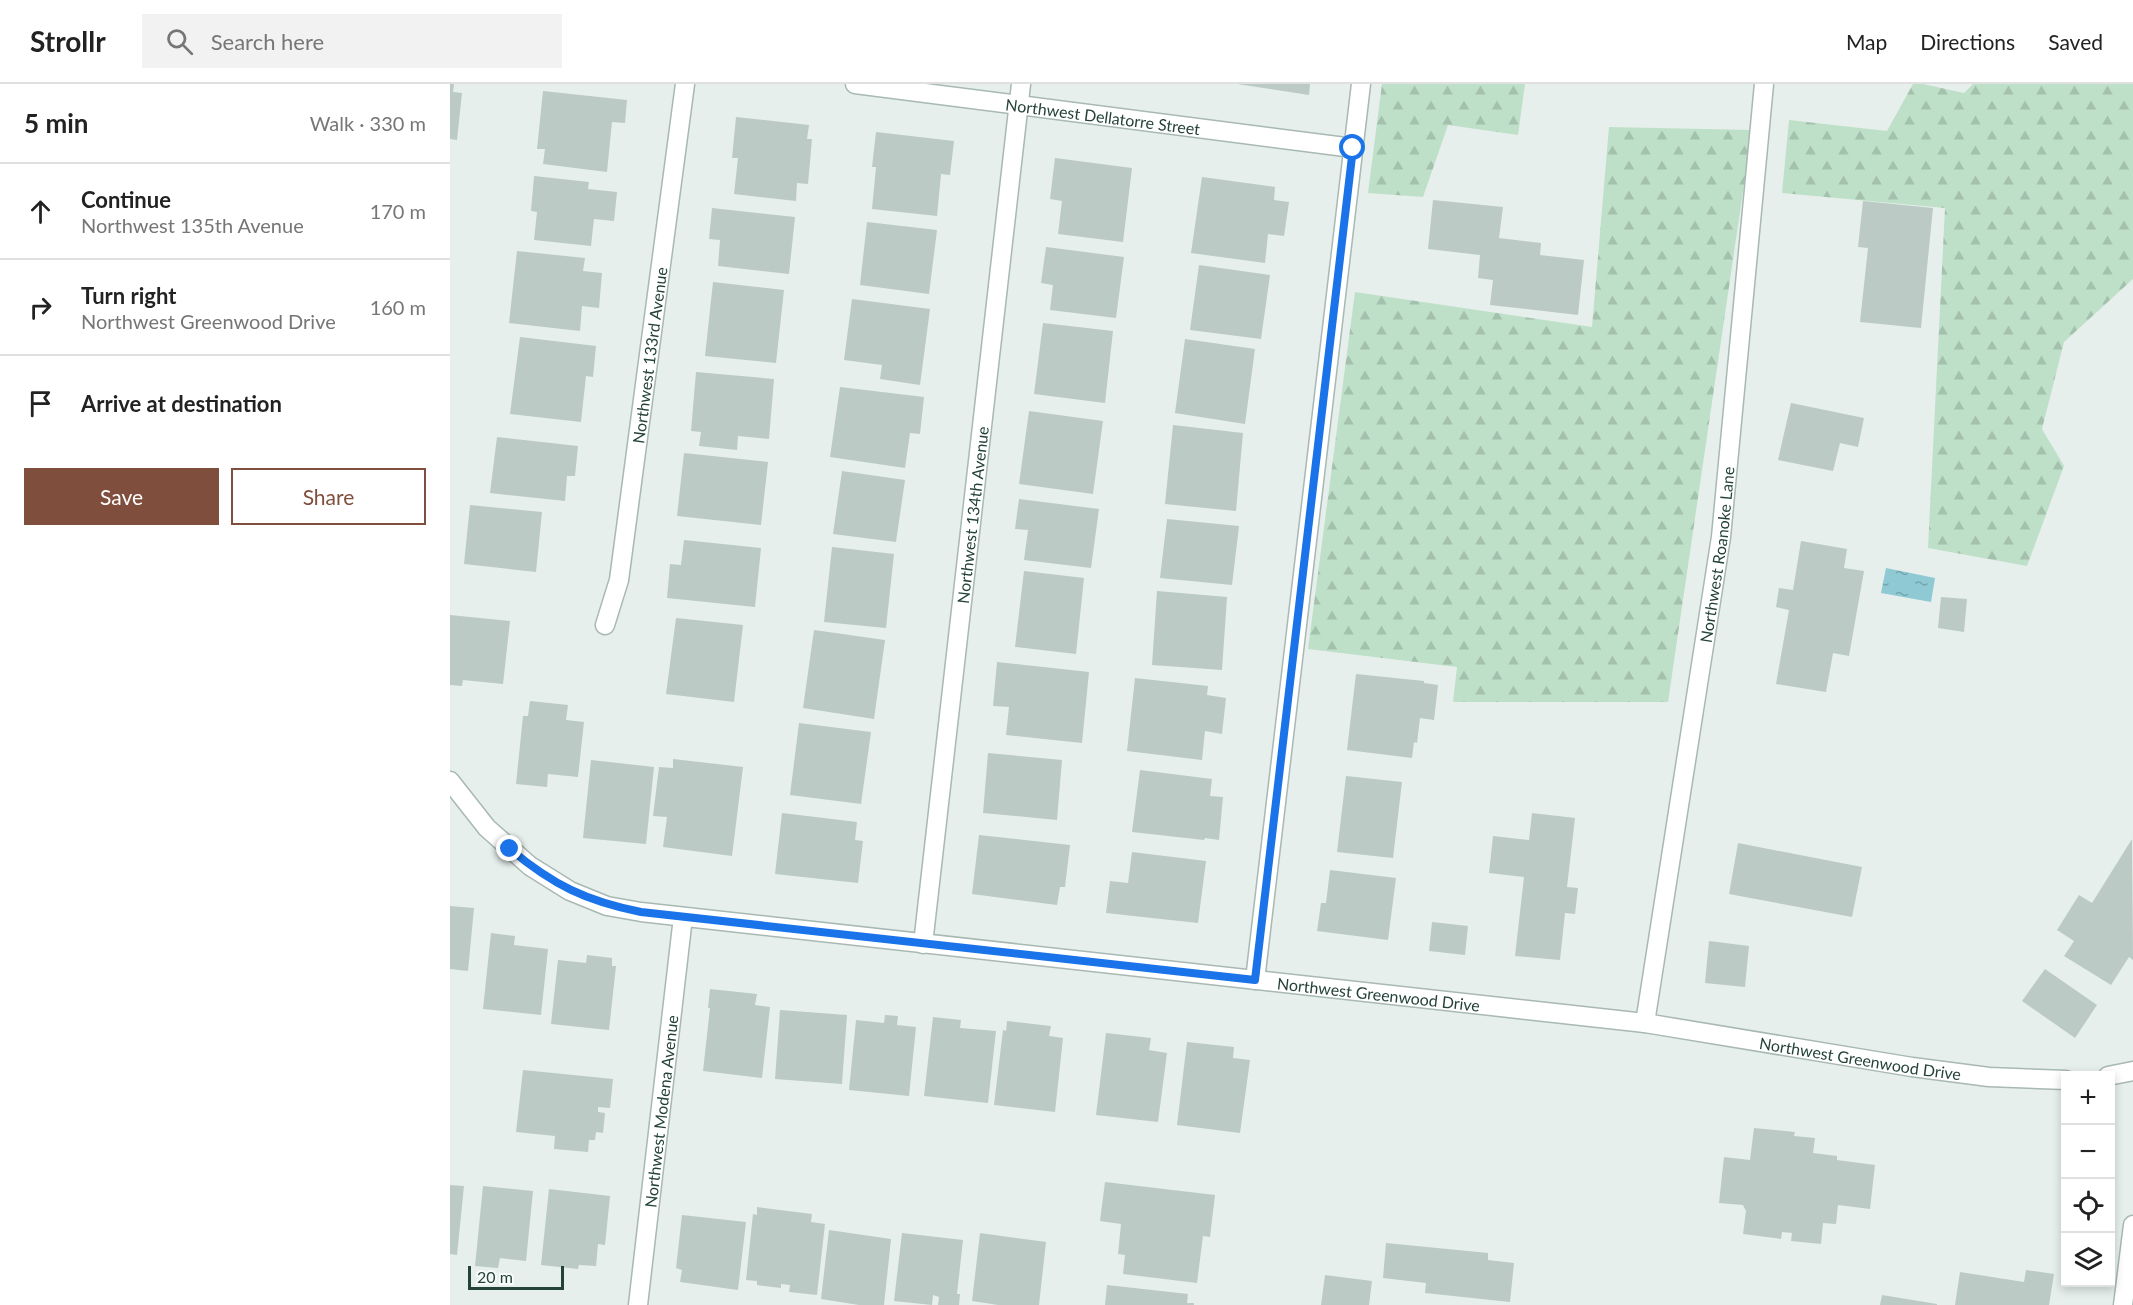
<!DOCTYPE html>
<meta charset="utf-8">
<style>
body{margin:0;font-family:Lato,sans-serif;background:#f2f2f2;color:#222}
.controls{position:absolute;right:18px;bottom:18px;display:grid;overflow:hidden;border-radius:0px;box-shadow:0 3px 9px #0003}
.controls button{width:54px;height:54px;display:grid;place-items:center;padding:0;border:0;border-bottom:2px solid #e0e0e0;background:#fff;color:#222;font:30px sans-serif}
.scale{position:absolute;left:18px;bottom:15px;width:96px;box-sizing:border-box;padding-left:6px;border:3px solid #24423a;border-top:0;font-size:16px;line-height:21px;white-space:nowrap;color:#24423a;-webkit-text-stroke:4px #f7fbf9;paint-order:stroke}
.stop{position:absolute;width:18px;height:18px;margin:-14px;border:4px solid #1a73e8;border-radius:50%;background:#fff}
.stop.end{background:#1a73e8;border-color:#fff;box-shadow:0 2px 6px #0008}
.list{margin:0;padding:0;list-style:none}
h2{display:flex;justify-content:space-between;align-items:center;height:78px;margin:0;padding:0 24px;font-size:26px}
h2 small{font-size:20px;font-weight:400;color:#767676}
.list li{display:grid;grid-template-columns:39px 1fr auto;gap:18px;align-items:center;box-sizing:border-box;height:96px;padding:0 24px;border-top:2px solid #e0e0e0}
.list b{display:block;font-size:22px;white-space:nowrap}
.list p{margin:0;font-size:20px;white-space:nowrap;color:#767676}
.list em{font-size:20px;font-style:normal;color:#767676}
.actions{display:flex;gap:12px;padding:18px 24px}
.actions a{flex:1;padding:14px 0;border:2px solid #804e3d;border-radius:0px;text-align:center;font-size:21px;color:#804e3d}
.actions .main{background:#804e3d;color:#fff}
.icon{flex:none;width:33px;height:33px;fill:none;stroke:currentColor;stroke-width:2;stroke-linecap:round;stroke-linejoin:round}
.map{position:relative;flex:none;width:1683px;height:1221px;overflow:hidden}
header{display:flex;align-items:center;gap:36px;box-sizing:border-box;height:84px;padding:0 30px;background:#fff;border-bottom:2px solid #e0e0e0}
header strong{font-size:28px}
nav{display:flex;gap:33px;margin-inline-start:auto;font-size:21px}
.search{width:420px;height:54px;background:#f2f2f2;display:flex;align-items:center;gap:15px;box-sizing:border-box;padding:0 21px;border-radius:0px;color:#767676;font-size:22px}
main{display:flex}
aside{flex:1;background:#fff}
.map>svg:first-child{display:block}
</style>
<header>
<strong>Strollr</strong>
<div class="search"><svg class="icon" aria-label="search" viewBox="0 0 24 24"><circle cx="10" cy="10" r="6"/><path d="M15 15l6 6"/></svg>Search here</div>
<nav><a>Map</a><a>Directions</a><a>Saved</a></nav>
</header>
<main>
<aside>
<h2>5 min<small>Walk · 330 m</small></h2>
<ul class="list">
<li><svg class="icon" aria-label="ahead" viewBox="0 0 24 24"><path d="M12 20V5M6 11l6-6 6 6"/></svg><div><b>Continue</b><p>Northwest 135th Avenue</p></div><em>170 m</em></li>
<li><svg class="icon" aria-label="right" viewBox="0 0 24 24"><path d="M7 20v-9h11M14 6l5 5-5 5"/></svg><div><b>Turn right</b><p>Northwest Greenwood Drive</p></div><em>160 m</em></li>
<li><svg class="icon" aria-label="arrive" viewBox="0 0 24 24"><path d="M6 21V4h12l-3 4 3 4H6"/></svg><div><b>Arrive at destination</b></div></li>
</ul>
<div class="actions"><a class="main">Save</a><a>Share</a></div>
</aside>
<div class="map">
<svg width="1683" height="1221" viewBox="0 0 1683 1221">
<defs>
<pattern id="forest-firs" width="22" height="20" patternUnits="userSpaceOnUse" patternTransform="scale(1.5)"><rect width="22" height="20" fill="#bfe0c8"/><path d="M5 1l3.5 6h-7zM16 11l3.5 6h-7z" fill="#a4c1ad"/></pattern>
<pattern id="water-ripples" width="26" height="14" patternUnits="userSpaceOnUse" patternTransform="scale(1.5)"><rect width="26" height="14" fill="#8ec9d4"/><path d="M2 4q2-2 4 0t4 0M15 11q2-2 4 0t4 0" fill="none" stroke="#74a5ad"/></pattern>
</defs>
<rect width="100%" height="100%" fill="#e6efeb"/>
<path fill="url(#forest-firs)" d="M932,0H1075L1068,51L998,41L973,113L918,109Z
M1463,0H1473L1514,9L1523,0H1683V195L1614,258L1592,345L1614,382L1577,482L1478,464L1495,124L1332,109L1339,36L1437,47Z
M1159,43L1302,46L1218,618H1003L1007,583L858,565L905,208L1142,243Z"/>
<path fill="url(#water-ripples)" d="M1436,484L1485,494L1481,518L1431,509Z"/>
<path fill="#bbcac4" d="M0,0H4L3,8L12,9L7,56L0,55Z
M787,0H860L859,11Z
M93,7L177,16L175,39L162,38L157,88L93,80L95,65H87Z
M286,33L359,41L357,55H362L358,100L347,99L346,117L284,110L288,74H282Z
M426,48L504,57L500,91L491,90L487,132L422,125L426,83H422Z
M605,74L682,84L673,158L608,150L612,117L600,115Z
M84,92L139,98L138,105L167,108L164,137L144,135L141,162L84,156L87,128L81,127Z
M752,93L825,103L824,116L839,118L834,152L818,150L815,179L741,169Z
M983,116L1053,123L1049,154L1091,159L1090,171L1134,176L1128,231L1040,221L1043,196L1028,194L1030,171L978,165Z
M1413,117L1483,124L1471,244L1410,238L1418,164L1408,163Z
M262,124L345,133L339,190L268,182L270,156L259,155Z
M417,138L487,146L479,210L410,201Z
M596,163L674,173L666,234L600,226L603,201L591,199Z
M67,167L135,174L133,187L152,189L149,224L132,222L130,247L59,239Z
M749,181L820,191L811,255L740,246Z
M263,198L334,206L326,279L255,272Z
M402,215L480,225L470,301L430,295L432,281L394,276Z
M593,239L663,247L655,319L584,310Z
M70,253L146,262L143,293L136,292L131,338L60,330Z
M735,255L805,265L795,340L725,329Z
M246,288L324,295L319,355L288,352L287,366L249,362L251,348L241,347Z
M390,303L474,313L470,350L460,349L455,384L380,373Z
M1341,319L1414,334L1408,363L1390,359L1383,387L1328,376Z
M579,327L653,337L643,410L569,400Z
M723,341L793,349L786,427L715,420Z
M47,353L128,362L125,392H117L115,417L40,409Z
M234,369L318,378L311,441L227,432Z
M392,387L455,396L446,458L383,450Z
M569,415L649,425L641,484L574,476L578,446L565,445Z
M20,421L92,428L86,488L14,480Z
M717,435L789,442L782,501L710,494Z
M234,456L311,464L305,523L217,514L220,480L231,481Z
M1351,457L1397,465L1394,484L1414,487L1399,572L1383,569L1376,608L1326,600L1339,526L1326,523L1329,504L1343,506Z
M382,463L444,470L436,544L374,538Z
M574,487L634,494L626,570L565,563Z
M707,507L777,513L772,586L702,581Z
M1491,513L1517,515L1514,548L1488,544Z
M0,531L60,537L53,600L13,596L12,602L0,601Z
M226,534L293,541L284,618L216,610Z
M364,546L435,556L424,635L353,624Z
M547,578L639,588L632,659L556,651L559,623L543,622Z
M906,590L974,597V599L988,601L984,636L970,634L967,659L964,658L962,674L897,666Z
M685,594L758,602L757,611L776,614L772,650L755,647L752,676L677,667Z
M80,617L118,621L116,636L134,638L128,693L98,690L97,703L66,700L73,632H78Z
M349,639L421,648L411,720L340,711Z
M538,669L612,676L607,736L533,729Z
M223,675L293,683L282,772L213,763L217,733L203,732L209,683L223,684Z
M141,676L204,683L196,760L133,754Z
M690,686L762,695L760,712L773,713L769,756L755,754L754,756L682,748Z
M896,692L952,698L943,774L887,768Z
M332,729L407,738L405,756L413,757L408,799L325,790Z
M1082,729L1125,734L1117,803L1128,804L1125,830L1115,829L1110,876L1065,872L1074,793L1039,789L1043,752L1079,756Z
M529,751L620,761L615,803H610L607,821L522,810Z
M1682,755L1683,876L1679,873L1661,901L1614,872L1624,857L1607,846L1629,811L1642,819Z
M1288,759L1412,783L1402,833L1279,810Z
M682,768L756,777L748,839L656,829L660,797L678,799Z
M880,786L946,794L938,856L867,847L871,819H876Z
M0,822L24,824L18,887L0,885Z
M982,838L1018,842L1015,871L979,867Z
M41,849L65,852L64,861L98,865L91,931L33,925Z
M1259,857L1299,862L1295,903L1255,899Z
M137,871L162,874V882H166L159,946L101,940L108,876L136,879Z
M1595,885L1647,921L1625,954L1572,917Z
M260,905L307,910L305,921L320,923L312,994L253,987L260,924H258Z
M330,926L397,931L392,1000L325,995Z
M435,931L448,932L447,941L466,943L459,1012L399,1006L406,936L434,939Z
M483,933L511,936L510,944L546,947L538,1019L474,1012Z
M557,937L601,942L599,952L613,954L605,1028L544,1021L553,946L556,947Z
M656,949L701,954L699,966L717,969L708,1038L646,1031Z
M737,958L784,963L783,974L800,976L790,1049L727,1041Z
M73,986L163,995L160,1024L148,1023V1028L155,1029L153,1049L146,1048L145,1056H139L138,1068L104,1065L105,1052L66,1048Z
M1304,1044L1345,1048L1344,1052L1365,1054L1363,1069L1387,1072V1076L1425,1081L1420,1125L1388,1121L1386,1140L1373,1139L1371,1160L1341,1157L1342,1149L1332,1148L1331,1155L1293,1150L1296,1127L1293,1121L1269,1119L1274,1073L1300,1076Z
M655,1098L765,1111L760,1153L753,1152L747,1199L673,1190L675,1171L668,1170L671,1140L650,1137Z
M0,1101L14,1102L7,1171L0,1170Z
M33,1102L83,1107L76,1177L50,1174L48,1184L25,1182Z
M99,1105L160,1112L155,1161L148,1160L146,1182L129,1181L128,1185L91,1181Z
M307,1123L362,1130L361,1138L375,1140L367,1211L339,1208L340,1201L331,1200V1204L307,1201V1197L296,1196L303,1130L307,1131Z
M232,1131L296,1138L288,1206L230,1198L232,1186L226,1184Z
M379,1146L441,1155L434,1221H409L371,1215Z
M452,1149L513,1156L507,1210H510L509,1221H488L489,1213L483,1211L482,1221L444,1217Z
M530,1149L596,1158L589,1221H548L522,1217Z
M936,1159L1038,1169V1176L1064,1179L1060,1218L975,1209L976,1199L933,1194Z
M1576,1186L1604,1190L1599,1221H1505L1510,1188L1574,1198Z
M875,1191L922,1197L919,1221H871Z
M657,1201L738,1210L737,1219H744V1221H655Z
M1432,1211L1487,1220V1221H1430Z"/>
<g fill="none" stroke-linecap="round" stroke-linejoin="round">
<g stroke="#a8b8b2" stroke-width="21">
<g id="street">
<path id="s1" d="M405,0L903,64"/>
<path id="s2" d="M155,541L169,496L235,0"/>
<path id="s3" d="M0,697L37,744L80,782L120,807L157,822L191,828L1195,939L1462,983L1539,993L1616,996"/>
<path id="s4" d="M473,860L571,0"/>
<path d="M805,896L911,0"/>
<path id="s5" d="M1195,939L1271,453L1314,0"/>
<path d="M1658,992L1683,987"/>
<path id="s6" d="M188,1221L233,833"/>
<path d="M1673,1221L1683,1141"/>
</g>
</g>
<use href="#street" stroke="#fff" stroke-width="18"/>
</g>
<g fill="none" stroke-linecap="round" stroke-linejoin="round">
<path stroke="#1a73e8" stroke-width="8" d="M60,765C103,801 136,817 191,828L805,896L903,64"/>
</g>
<g text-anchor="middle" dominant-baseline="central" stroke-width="4.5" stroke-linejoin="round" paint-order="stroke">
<g font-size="16" fill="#24423a" stroke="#f7fbf9">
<text stroke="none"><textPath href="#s1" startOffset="250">Northwest Dellatorre Street</textPath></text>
<text stroke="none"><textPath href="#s2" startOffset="274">Northwest 133rd Avenue</textPath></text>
<text stroke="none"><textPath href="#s4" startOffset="432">Northwest 134th Avenue</textPath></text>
<text stroke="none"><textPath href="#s5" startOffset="474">Northwest Roanoke Lane</textPath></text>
<text stroke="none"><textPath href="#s3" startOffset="981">Northwest Greenwood Drive</textPath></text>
<text stroke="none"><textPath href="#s3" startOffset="1467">Northwest Greenwood Drive</textPath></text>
<text stroke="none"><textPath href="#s6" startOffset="195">Northwest Modena Avenue</textPath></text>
</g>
</g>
</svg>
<div class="controls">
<button>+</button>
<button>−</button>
<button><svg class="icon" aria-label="locate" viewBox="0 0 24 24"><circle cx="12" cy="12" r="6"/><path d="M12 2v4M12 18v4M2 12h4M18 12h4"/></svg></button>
<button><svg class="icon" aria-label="layers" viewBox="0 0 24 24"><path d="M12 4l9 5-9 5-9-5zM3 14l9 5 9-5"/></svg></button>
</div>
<div class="scale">20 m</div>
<div class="stop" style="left:903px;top:64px"></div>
<div class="stop end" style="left:60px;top:765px"></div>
</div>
</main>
